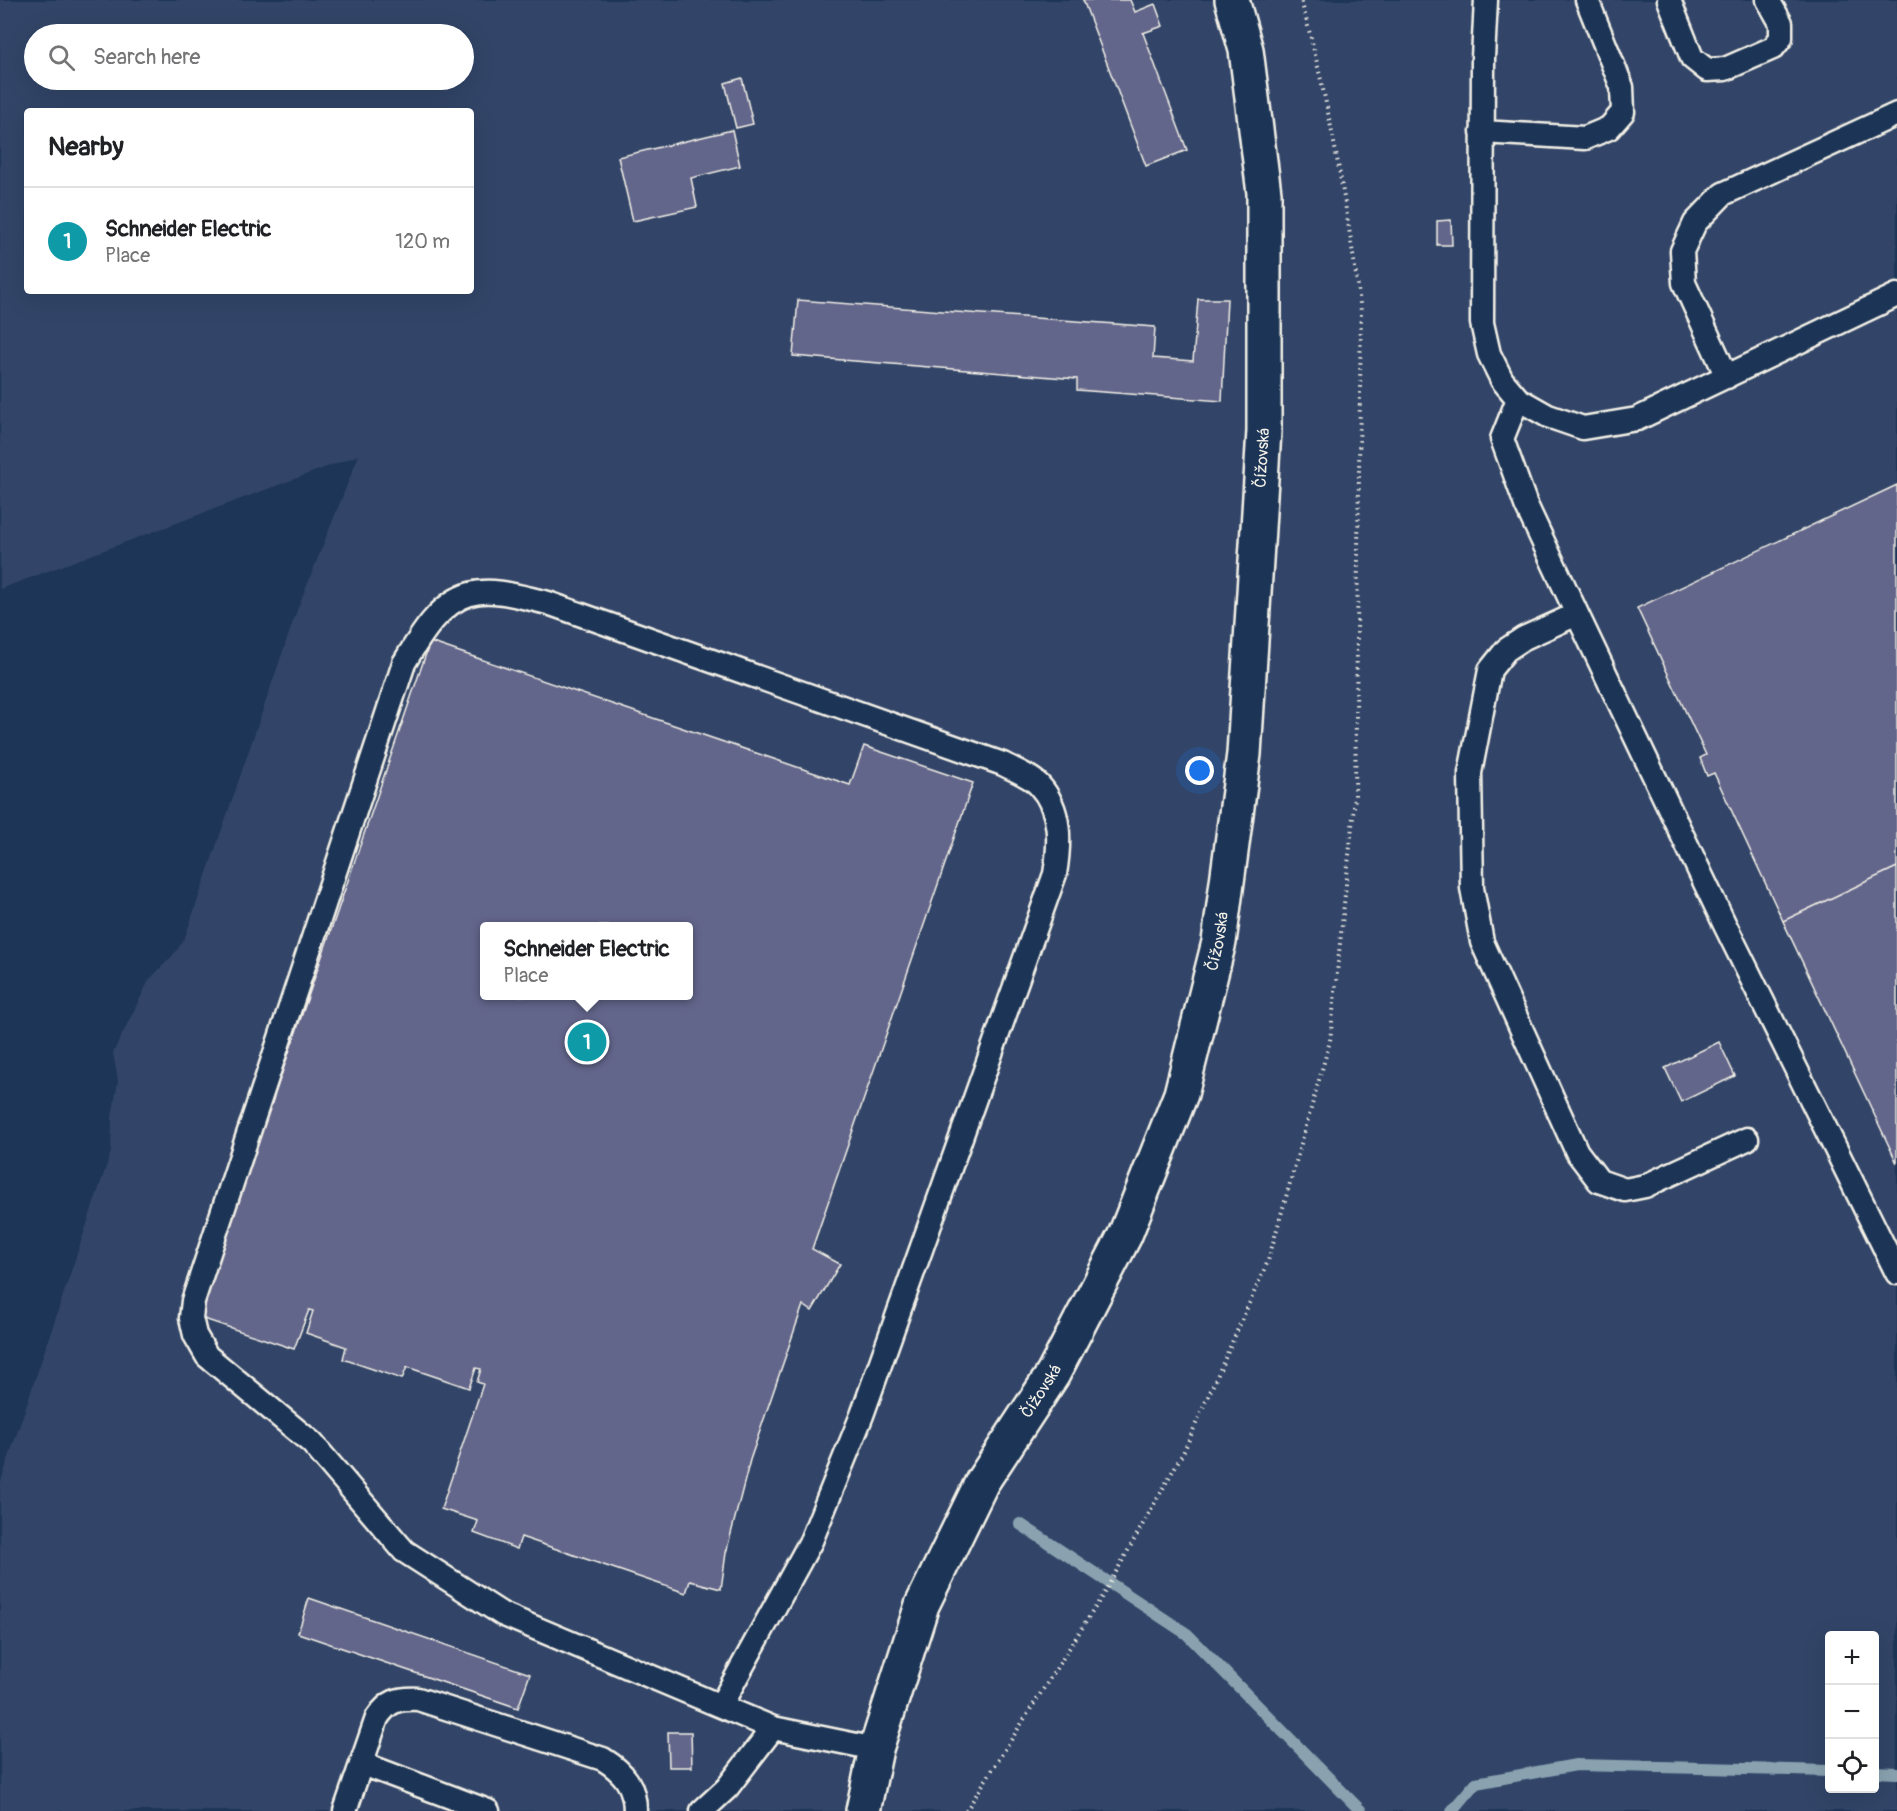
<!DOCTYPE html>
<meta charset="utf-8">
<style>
body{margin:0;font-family:Pangolin,sans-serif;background:#f2f2f2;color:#202124}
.controls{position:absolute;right:18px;bottom:18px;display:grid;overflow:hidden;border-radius:6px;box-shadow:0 6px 24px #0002}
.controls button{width:54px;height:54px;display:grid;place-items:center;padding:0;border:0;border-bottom:2px solid #e0e0e0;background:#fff;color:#202124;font:30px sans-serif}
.you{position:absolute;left:1200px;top:771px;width:21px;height:21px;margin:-15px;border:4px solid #fff;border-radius:50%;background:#1a73e8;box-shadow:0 0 0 9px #1a73e833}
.badge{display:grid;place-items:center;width:39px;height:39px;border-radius:50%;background:#0f766e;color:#fff;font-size:20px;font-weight:700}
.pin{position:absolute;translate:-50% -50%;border:3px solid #fff;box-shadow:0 2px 6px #0006}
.popup{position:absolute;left:480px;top:922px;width:213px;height:78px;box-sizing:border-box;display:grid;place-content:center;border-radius:6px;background:#fff;filter:drop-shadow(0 2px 4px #0005);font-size:20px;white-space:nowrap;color:#757577}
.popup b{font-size:22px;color:#202124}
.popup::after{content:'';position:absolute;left:50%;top:100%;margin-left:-12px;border:12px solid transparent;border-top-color:#fff}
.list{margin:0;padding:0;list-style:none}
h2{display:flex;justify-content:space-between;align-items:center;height:78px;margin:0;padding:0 24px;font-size:26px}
h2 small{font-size:20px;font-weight:400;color:#757577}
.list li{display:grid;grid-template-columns:39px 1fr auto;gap:18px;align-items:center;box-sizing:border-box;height:108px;padding:0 24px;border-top:2px solid #e0e0e0}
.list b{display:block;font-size:22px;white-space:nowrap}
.list p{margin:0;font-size:20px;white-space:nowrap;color:#757577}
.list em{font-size:20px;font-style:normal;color:#757577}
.icon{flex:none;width:33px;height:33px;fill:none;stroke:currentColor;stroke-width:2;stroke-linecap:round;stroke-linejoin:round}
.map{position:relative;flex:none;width:1897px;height:1811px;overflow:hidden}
.search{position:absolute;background:#fff;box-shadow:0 6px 24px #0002;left:24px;top:24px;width:450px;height:66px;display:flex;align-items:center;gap:15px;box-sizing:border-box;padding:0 21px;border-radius:33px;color:#757577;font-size:22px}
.panel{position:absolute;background:#fff;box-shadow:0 6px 24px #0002;left:24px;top:108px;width:450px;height:186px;border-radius:6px}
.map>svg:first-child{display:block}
</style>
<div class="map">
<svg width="1897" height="1811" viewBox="0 0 1897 1811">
<rect width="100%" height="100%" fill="#1d3557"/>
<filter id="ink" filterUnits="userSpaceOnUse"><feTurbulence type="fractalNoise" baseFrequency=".0167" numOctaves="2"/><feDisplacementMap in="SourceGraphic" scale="12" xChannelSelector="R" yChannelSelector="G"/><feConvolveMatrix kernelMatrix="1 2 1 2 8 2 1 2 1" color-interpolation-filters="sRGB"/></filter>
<g filter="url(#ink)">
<path fill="#324467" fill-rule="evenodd" d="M0,0H1897V1811H0V1484L111,1152L112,1117L118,1081L113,1053L149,980L174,954L184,940L297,610L359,455L0,589ZM34,34H464V80H34ZM27,111H471V291H27ZM485,926H689V996H485ZM1830,1636H1874V1788H1830Z"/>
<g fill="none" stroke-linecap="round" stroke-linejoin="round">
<path stroke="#8aa2b0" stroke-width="12" d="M1020,1524L1187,1634L1361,1811
M1874,1772L1897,1773
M1452,1811L1476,1783L1576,1765L1830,1771"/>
</g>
<path fill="#63668b" stroke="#f4f1e8" stroke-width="1.5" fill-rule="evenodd" d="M1083,0H1130L1135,12L1155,4L1163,26L1143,33L1187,150L1146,166Z
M742,78L753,124L736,128L725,83Z
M732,130L740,166L691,178L697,207L633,221L618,157Z
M1451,220L1452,245H1437V221Z
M1198,299H1227L1222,401L1077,390V379L793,356L798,300L1155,327L1153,358L1193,361Z
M1897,485V867L1783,921L1714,773L1707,776L1700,758L1706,755L1637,608Z
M430,642L850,785L864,746L973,783L812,1249L840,1264L812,1311L803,1305L750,1460L726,1553L721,1589L690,1581L686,1593L521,1537L517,1549L474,1533L478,1521L441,1509L483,1384L477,1382L481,1369L476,1368L469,1388L407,1367L402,1379L343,1359L346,1347L306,1333L313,1311L309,1310L294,1349L198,1317ZM485,926H689V996H485Z
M1897,867V1163L1783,921Z
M1719,1042L1735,1076L1681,1102L1665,1068Z
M309,1598L530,1674L518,1708L298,1633Z
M668,1732H691L692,1767H669Z"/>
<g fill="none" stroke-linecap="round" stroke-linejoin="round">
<g stroke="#f4f1e8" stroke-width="27">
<path id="service" d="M1486,0L1483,58L1482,323L1489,354L1502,380L1518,399L1548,416L1583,428L1637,419L1897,295
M1669,0L1692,58L1707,70L1725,69L1773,48L1781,38V23L1768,0
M1482,132L1585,138L1609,128L1623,112L1622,87L1587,0
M1727,377L1684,283L1682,251L1695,223L1723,194L1897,114
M1518,399L1502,439L1526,505L1577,614L1524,638L1506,650L1490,670L1470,773L1472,888L1482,942L1577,1152L1599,1181L1625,1190L1645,1186L1747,1139
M1577,614L1725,925L1897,1273
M721,1705L811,1541L862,1415L1055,874C1060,843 1062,810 1039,785C1031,776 1014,770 1003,764L548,603C524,598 494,587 470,594C439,603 419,638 404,663L193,1301L191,1318L195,1335L207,1356L312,1443L404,1551L502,1614L773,1728L876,1749
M363,1764L488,1811
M345,1811L377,1718C388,1701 398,1698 418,1699L603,1759C624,1772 635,1786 635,1811
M702,1811L727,1788L773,1728"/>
</g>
<g stroke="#f4f1e8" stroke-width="38">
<g id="tertiary">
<path id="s1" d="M863,1811L876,1749L922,1605L982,1482L1053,1374L1125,1235L1181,1094L1219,942L1244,754L1264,431V193L1246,50L1232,0"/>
</g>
</g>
<path stroke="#f4f1e8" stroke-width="4" stroke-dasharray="1.5 4.5" stroke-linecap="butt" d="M966,1811L1103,1595L1184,1451L1268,1261L1330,1041L1355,797L1361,311C1347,206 1329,102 1301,0"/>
<use href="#service" stroke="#1d3557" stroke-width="22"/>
<use href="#tertiary" stroke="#1d3557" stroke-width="33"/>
</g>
</g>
<g text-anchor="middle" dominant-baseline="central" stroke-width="6" stroke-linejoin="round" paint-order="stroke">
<g font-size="16" fill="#f4f1e8" stroke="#1d3557">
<text stroke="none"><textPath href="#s1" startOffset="1432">Čížovská</textPath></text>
<text stroke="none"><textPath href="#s1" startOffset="946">Čížovská</textPath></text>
<text stroke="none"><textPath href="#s1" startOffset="460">Čížovská</textPath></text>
</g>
</g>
</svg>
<div class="controls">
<button>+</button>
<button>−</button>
<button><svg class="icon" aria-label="locate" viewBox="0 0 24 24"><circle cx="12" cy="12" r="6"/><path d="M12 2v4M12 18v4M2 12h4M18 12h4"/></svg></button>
</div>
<div class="you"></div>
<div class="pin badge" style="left:587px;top:1042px;background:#0f9aa8">1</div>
<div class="popup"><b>Schneider Electric</b>Place</div>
<div class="search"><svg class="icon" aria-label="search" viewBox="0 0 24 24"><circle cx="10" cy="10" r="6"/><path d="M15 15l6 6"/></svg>Search here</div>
<section class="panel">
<h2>Nearby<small></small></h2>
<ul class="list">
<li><span class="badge" style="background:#0f9aa8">1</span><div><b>Schneider Electric</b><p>Place</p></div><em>120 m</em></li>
</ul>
</section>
</div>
